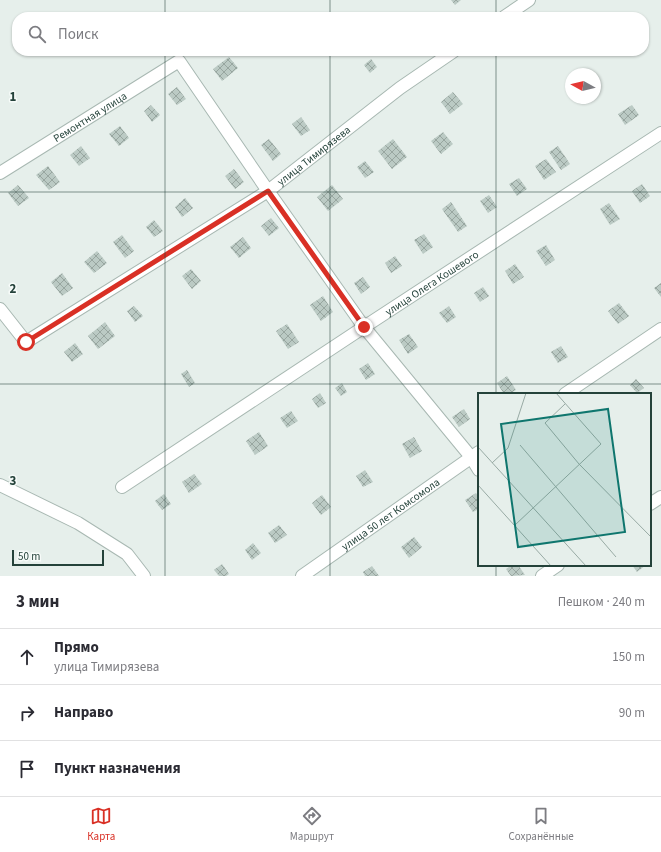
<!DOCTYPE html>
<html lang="ru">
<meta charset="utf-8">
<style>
body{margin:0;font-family:"Source Sans 3",sans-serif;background:#f2f2f3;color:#2b2b33}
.compass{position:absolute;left:565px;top:68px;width:36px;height:36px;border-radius:50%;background:#fff;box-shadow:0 1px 3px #0004;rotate:278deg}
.scale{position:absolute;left:12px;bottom:10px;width:92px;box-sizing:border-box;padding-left:4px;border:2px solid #24423a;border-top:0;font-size:11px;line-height:14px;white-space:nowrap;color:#24423a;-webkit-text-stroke:3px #f7fbf9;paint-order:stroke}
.stop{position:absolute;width:12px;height:12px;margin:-9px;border:3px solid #d93025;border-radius:50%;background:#fff}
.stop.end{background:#d93025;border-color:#fff;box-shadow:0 1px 4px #0008}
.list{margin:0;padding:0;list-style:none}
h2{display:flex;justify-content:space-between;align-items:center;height:52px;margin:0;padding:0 16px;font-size:17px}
h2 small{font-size:13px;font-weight:400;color:#7c7c81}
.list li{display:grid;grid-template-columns:26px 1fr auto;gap:12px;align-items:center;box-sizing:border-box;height:56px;padding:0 16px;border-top:1px solid #e1e1e2}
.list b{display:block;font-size:15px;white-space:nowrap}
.list p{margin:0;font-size:13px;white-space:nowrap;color:#7c7c81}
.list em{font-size:13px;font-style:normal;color:#7c7c81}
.icon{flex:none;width:22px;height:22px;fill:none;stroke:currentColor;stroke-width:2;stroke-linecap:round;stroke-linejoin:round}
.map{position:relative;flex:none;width:661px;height:576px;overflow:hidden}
.search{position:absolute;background:#fff;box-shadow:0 1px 3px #0004;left:12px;right:12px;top:12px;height:44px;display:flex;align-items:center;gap:10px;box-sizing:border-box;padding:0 14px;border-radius:16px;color:#7c7c81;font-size:15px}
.sheet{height:220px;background:#fff}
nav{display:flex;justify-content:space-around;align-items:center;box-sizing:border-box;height:56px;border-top:1px solid #e1e1e2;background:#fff;font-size:11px;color:#7c7c81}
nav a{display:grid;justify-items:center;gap:2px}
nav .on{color:#d93025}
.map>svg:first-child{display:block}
</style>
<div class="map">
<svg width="661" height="576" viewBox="0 0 661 576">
<defs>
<pattern id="building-cross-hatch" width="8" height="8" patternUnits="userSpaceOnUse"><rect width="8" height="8" fill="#bbcac4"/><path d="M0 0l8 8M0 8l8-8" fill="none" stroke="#98a6a0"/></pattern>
</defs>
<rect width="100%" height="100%" fill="#e6efeb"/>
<path fill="url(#building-cross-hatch)" d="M451,0H461L455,5Z
M229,57L238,68L222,81L213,69Z
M371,59L377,67L370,73L364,65Z
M177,87L186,99L177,105L168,94Z
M453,92L463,104L450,114L441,102Z
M151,105L160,115L152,122L144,111Z
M632,105L639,115L625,125L618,114Z
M301,117L310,130L301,136L292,124Z
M120,126L129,138L119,146L109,134Z
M443,132L453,144L441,154L431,141Z
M269,139L281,154L273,161L261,145Z
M393,139L407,157L392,169L378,151Z
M81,146L90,158L79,166L70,155Z
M558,146L570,164L561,170L549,152Z
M546,159L556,172L544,180L535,166Z
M365,161L374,172L365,178L357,167Z
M48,166L60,182L49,190L36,175Z
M234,169L244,182L235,189L225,176Z
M519,178L527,189L517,196L509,184Z
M642,184L650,196L640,203L632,191Z
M18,185L29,198L18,206L8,193Z
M332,185L343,199L328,211L317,197Z
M489,195L497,207L488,213L480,201Z
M185,198L193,208L182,217L175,207Z
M451,202L467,226L458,232L442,209Z
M609,203L620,219L610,225L600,209Z
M271,218L279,228L269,236L261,226Z
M154,220L163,231L154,237L146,227Z
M424,234L433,247L423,254L414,240Z
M122,235L134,251L125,258L113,242Z
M243,237L251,248L239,258L230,247Z
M546,245L555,260L546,266L536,251Z
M97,251L107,263L94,273L84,262Z
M395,256L402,266L391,273L385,263Z
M515,264L524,277L513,284L505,271Z
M191,269L201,281L192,289L182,276Z
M62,273L73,288L62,296L51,282Z
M363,277L370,287L361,294L354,283Z
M661,283V297L654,288Z
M483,287L489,296L480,302L474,293Z
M323,296L333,312L321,321L310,305Z
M619,303L629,316L618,324L608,311Z
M134,306L143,316L135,322L127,311Z
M449,306L456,317L447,323L439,313Z
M105,322L115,336L98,349L88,336Z
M287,324L299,342L288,349L276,331Z
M409,334L418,347L408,354L399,340Z
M75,343L83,354L72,362L64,352Z
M561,346L568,357L558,363L551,352Z
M368,363L375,374L366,380L359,369Z
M187,370L195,383L189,387L181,374Z
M507,376L516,390L509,394H504L497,383Z
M636,379L644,388L637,393L630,385Z
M342,383L347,392L341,396L335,388Z
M320,393L326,403L318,408L312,399Z
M464,409L470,419L459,427L452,417Z
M291,411L298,421L287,428L280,418Z
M259,432L268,446L255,455L246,441Z
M414,437L422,451L410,458L402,444Z
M365,470L373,482L363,487L356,476Z
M194,474L202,484L189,493L182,482Z
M476,493L479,497V509L473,512L465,500Z
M164,494L171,504L162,510L155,501Z
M322,495L331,507L321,515L312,503Z
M279,525L287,535L275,543L268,533Z
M414,537L422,547L409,558L401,547Z
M253,543L261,553L252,560L245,550Z
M222,564L229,574L226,576H219L214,570Z
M512,565H518L525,575L511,576L506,569Z
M632,565H646L637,572Z
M372,566L379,576H365L363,572Z"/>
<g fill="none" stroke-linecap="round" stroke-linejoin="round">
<g stroke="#a8b8b2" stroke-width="14">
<g id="minor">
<path d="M504,17L529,0"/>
<path id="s1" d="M0,173L179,61L268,191L364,327L471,457L479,470"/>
<path id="s2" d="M0,309L26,342L268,191L400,88L454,51"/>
<path d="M0,485L78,523L127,554L144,576"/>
<path id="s3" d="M122,487L364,327L661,133"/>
<path d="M650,504L661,497"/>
<path d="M542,576L558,565"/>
</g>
</g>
<g stroke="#a8b8b2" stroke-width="14">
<g id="tertiary">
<path d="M565,394L661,329"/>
<path id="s4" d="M302,576L479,452"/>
</g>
</g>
<use href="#minor" stroke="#fff" stroke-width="12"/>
<use href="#tertiary" stroke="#fff" stroke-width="12"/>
</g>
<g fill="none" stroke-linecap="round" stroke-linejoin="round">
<path stroke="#d93025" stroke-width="5" d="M26,342L268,191L364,327"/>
</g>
<path fill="none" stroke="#24423a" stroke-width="1" stroke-opacity="0.55" d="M165,0V17M330,0V17M496,0V17M165,51V576M330,51V576M496,51V394M0,192H661M0,384H661M496,565V576"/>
<g text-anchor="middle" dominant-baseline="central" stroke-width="3" stroke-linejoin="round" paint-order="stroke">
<g font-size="11" fill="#24423a" stroke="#f7fbf9">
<text stroke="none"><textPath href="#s1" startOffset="106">Ремонтная улица</textPath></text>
<text stroke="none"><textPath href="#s2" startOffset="385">улица Тимирязева</textPath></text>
<text stroke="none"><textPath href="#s3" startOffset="371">улица Олега Кошевого</textPath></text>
<text stroke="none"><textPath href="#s4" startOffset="108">улица 50 лет Комсомола</textPath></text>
</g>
</g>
<g transform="translate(478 393)">
<rect width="173" height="173" fill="#e6efeb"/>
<path fill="none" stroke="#98aaa4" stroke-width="1" d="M87,11L67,30L101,71L173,144M42,52L138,164M0,54L108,173M14,70L30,55L48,0M0,92L73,173M37,132L123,51L78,0"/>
<path fill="#0f766e" fill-opacity="0.15" stroke="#0f766e" stroke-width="2" d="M130,16L147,139L40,154L23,31Z"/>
<rect width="173" height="173" fill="none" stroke="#24423a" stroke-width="2"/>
</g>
<g font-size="13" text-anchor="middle" font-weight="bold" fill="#24423a" stroke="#f7fbf9" stroke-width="3" stroke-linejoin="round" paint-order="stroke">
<text x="13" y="101">1</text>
<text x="13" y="293">2</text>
<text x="13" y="485">3</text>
</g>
</svg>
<svg class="compass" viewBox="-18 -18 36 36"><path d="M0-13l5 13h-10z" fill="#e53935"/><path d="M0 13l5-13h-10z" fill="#7c7c81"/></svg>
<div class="scale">50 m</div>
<div class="stop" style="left:26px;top:342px"></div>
<div class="stop end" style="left:364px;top:327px"></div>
<div class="search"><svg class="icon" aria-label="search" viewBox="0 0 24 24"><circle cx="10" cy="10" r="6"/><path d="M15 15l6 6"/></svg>Поиск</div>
</div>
<section class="sheet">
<h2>3 мин<small>Пешком · 240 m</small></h2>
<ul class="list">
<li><svg class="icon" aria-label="ahead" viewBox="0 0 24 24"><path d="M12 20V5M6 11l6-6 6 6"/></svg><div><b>Прямо</b><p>улица Тимирязева</p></div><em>150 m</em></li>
<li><svg class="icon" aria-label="right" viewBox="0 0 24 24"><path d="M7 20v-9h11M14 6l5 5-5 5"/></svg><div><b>Направо</b></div><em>90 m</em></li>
<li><svg class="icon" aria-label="arrive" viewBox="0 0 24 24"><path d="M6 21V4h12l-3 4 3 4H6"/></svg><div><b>Пункт назначения</b></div></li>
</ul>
</section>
<nav>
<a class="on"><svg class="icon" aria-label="map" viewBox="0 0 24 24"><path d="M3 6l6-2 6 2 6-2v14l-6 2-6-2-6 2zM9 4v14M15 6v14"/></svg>Карта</a>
<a><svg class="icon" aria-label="directions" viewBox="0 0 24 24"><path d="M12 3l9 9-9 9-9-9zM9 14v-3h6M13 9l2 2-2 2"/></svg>Маршрут</a>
<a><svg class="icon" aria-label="saved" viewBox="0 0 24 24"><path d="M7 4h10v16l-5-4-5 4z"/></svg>Сохранённые</a>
</nav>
